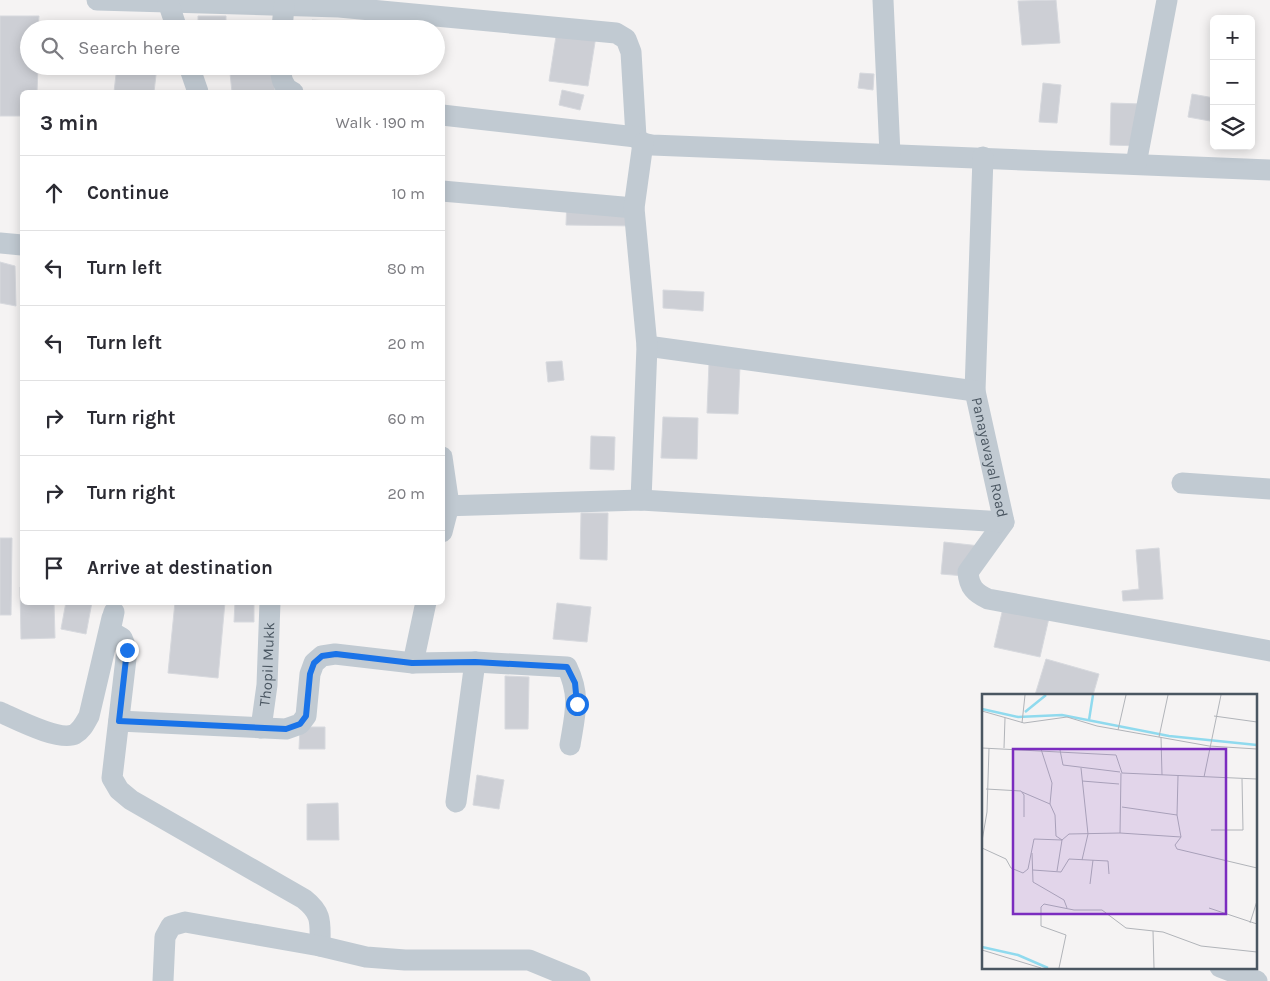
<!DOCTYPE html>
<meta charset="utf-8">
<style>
body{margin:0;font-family:Karla,sans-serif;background:#f2f2f3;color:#2b2b33}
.controls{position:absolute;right:15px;top:15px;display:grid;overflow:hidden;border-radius:8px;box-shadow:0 2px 12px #0003}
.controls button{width:45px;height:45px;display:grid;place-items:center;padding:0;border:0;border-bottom:1px solid #e1e1e2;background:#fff;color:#2b2b33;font:25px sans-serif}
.stop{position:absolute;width:15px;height:15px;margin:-11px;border:4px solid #1a73e8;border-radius:50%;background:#fff}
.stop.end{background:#1a73e8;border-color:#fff;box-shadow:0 1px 5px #0008}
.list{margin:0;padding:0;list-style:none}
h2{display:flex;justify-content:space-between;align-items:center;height:65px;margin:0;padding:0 20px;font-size:21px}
h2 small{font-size:16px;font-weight:400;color:#7c7c81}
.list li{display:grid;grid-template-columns:32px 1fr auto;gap:15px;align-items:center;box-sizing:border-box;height:75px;padding:0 20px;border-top:1px solid #e1e1e2}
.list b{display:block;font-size:19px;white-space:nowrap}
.list em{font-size:16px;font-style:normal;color:#7c7c81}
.icon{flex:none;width:28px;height:28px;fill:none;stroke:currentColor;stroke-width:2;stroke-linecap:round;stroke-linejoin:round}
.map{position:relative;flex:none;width:1270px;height:981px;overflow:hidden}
.search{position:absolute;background:#fff;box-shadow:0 2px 12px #0003;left:20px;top:20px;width:425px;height:55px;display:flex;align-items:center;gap:12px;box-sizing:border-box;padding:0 18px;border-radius:28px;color:#7c7c81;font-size:19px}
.panel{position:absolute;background:#fff;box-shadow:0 2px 12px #0003;left:20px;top:90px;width:425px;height:515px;border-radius:8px}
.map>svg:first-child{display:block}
</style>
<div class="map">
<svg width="1270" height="981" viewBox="0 0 1270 981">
<rect width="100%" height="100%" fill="#f5f3f3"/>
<path fill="#cdcfd5" stroke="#d7d9de" d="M1056,0L1060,43L1022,45L1018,1Z
M0,16H39L38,29H29V66H38L37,92H22V116H0Z
M198,16H226V29H198Z
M312,20L367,23L366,29H311Z
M557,30L596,36L588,86L549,81Z
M117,66H157L154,92H114Z
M199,66H226V71H199Z
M309,66H364V73L309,69Z
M273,69L275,91L232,92L230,73Z
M860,73L874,74L873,90L858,88Z
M1043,83L1061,85L1057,123L1039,122Z
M562,90L584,95L580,110L559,105Z
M1192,94L1214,98L1210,121L1188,117Z
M1111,103L1142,104L1141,146L1110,145Z
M567,199L638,200L637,226L566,225Z
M0,262L15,266L16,306L0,303Z
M663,290L704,292L703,311L663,308Z
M562,361L564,380L548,382L546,362Z
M709,363L740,365L738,414L707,413Z
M663,417L698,418L697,459L661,458Z
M591,436L615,437L614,470L590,469Z
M581,513H608L607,560L580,559Z
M0,538H12L11,615H0Z
M944,542L980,546L977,577L941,574Z
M1159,548L1163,599L1123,601L1122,591L1139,589L1136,550Z
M20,587H22V602H54L55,638L21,639Z
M66,602H92L86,634L61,629Z
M175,602H225L218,678L168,673Z
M235,602H254V622H234Z
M557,603L591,607L587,642L553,639Z
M1003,608L1049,618L1040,657L994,647Z
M1046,659L1099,674L1093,695H1035Z
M505,676L529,677L528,729H505Z
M300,727H325V749H299Z
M477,775L504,780L499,809L473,805Z
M338,803L339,840H307V804Z"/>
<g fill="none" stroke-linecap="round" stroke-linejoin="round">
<g stroke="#c1cad2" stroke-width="21">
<path d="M97,0L339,7L616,33L626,39L631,52L636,137L642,143L652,145L1270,170"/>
<path d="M883,0L890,154"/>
<path d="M168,2L177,29"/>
<path d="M282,29L284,6"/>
<path d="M189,66L198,92"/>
<path d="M280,66C281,76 282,88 293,92"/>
<path d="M442,115L636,137"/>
<path id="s1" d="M983,157L975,391L1004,522L968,572C969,587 975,593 988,599L1270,651"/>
<path d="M1136,164L1167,0"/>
<path d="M442,191L634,208"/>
<path d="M0,243L22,245"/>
<path d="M647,346L975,391"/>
<path d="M442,457L449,505L442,532"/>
<path d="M1182,483L1270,489"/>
<path d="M641,500L647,346L634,208L643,143"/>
<path d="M442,506L641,500L1004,522"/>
<path d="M114,612L110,631L122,638L127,650L112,778L119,790L131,800L304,899C323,914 320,923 320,946"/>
<path d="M413,663L426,602"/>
<path d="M0,712C16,719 60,742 75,734C82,730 85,723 89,716L112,618"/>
<path d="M119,721L286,729L300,724L306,716L310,674L314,663L322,656L335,654L413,663L475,662L567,667C581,696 575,714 570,745"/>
<path id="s2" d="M261,728L267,685L270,602"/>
<path d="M456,802L475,662"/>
<path d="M1220,967L1257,981"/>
<path d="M163,981L165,937L171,926L185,922L320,946L366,957L405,960H529L580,981"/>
</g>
</g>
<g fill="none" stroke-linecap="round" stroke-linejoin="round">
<path stroke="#1a73e8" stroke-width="6" d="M127,650L119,721L286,729L300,724L306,716L310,674L314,663L322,656L336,654L412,663L475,662L567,667L575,683L577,704"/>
</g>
<g text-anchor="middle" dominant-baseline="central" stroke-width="4.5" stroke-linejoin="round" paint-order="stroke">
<g font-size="15" fill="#4a5661" stroke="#fff">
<text stroke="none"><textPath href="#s1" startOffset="302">Panayavayal Road</textPath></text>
<text stroke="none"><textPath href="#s2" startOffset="64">Thopil Mukk</textPath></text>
</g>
</g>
<g transform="translate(982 694)">
<rect width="275" height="275" fill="#f5f3f3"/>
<path fill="none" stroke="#90daee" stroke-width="2.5" d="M0,15L36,23L80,21L187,42L275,51M43,18L64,1M107,26L111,1M0,253L36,261L66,274"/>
<path fill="none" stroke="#b1b4b9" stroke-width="1" d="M0,17L42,29L85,23L115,32L227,52L275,55M232,22L275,28M40,29L43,1M136,36L144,1M177,43L186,1M179,43L180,81M0,54L134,61L140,79L275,85M22,54L23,24M59,55L70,89L68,110L73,121L74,142L80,146L75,177M78,56L81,71L138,78M99,74L106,140L100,166M196,82L195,121L199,143L193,151L195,155L275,174M222,83L239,1M100,87L137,90M4,95L39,97L42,101V123M40,98L68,110M140,113L195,121M229,136H261L260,85M138,139L139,79M0,147L5,118L7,54M0,154L24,165L29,174L41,179L46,175L52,145L80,146L87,140L138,139L199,143M50,159L51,188L82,206L85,214M51,176L79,178L87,165L126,167L127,180M108,190L111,166M227,214L275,230M268,229L275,207M171,237L172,274M0,256L59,274M77,274L84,241L59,232V213L62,210L92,216H120L144,234L181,238L219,252L275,258"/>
<path fill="#7b2cbf" fill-opacity="0.15" stroke="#7b2cbf" stroke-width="2.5" d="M31,55H244V220H31Z"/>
<rect width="275" height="275" fill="none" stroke="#4a5661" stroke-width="2.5"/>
</g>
</svg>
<div class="controls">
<button>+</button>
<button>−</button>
<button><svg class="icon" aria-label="layers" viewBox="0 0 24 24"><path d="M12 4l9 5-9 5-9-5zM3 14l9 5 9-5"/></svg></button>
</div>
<div class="stop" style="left:577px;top:704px"></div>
<div class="stop end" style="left:127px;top:650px"></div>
<div class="search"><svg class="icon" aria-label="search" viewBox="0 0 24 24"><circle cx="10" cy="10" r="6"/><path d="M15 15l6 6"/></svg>Search here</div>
<section class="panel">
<h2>3 min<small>Walk · 190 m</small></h2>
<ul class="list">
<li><svg class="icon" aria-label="ahead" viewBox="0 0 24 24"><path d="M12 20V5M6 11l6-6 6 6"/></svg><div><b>Continue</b></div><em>10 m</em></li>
<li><svg class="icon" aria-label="left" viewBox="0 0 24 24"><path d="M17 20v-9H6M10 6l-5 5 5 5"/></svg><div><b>Turn left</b></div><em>80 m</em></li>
<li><svg class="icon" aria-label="left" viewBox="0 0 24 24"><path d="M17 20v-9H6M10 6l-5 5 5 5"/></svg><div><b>Turn left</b></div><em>20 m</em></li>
<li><svg class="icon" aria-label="right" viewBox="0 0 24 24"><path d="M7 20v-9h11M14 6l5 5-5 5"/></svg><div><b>Turn right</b></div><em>60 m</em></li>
<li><svg class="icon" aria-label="right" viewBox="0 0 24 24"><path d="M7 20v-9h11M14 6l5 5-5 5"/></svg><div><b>Turn right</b></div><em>20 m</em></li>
<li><svg class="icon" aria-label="arrive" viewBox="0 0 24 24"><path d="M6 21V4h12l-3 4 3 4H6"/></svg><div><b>Arrive at destination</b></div></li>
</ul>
</section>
</div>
